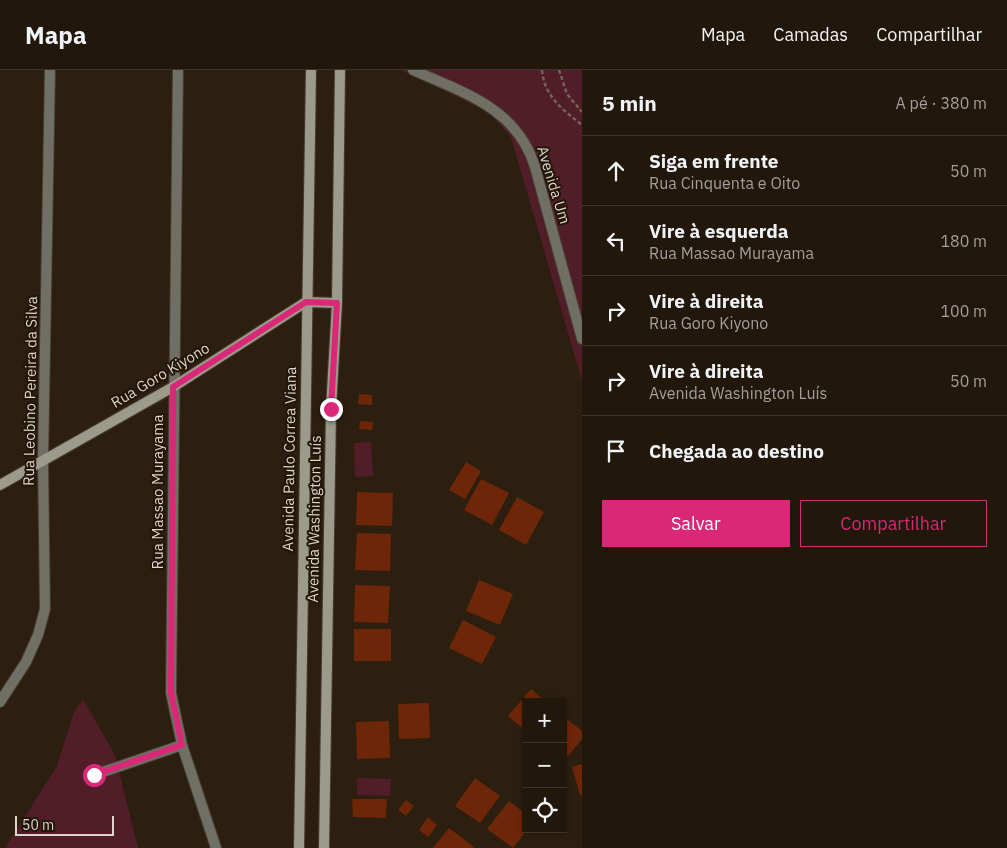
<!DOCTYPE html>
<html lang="pt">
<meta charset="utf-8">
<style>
body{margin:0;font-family:"IBM Plex Sans",sans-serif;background:#2d2419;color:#f1f3f6}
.controls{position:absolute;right:15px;bottom:15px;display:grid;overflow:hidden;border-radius:0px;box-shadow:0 1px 4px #0004}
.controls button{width:45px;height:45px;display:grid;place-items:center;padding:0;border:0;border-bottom:1px solid #3e362c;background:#21170b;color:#f1f3f6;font:25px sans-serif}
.scale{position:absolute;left:15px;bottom:12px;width:99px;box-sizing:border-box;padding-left:5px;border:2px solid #ddd5cb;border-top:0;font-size:14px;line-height:18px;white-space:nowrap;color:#ddd5cb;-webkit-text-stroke:4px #221607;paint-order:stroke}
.stop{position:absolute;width:15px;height:15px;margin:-11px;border:4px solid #db2777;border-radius:50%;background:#fff}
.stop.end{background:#db2777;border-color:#fff;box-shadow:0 1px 5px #0008}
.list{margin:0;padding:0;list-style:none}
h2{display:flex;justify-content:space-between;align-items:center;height:65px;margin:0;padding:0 20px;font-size:21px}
h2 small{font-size:16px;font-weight:400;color:#a29f9d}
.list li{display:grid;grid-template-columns:32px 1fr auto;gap:15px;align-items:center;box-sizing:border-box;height:70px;padding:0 20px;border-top:1px solid #3e362c}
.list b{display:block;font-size:19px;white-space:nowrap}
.list p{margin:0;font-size:16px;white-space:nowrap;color:#a29f9d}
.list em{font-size:16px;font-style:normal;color:#a29f9d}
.actions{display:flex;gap:10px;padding:15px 20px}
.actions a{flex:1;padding:11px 0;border:1px solid #db2777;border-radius:0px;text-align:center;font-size:18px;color:#db2777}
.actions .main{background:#db2777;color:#fff}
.icon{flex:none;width:28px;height:28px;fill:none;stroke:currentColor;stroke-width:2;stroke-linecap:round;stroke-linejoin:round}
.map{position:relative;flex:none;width:582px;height:778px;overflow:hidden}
header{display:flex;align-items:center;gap:30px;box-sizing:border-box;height:70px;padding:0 25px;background:#21170b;border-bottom:1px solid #3e362c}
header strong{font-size:24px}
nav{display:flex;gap:28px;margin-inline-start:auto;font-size:18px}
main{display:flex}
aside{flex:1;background:#21170b}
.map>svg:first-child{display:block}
</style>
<header>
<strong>Mapa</strong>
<nav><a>Mapa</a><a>Camadas</a><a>Compartilhar</a></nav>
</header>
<main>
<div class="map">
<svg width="582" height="778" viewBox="0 0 582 778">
<rect width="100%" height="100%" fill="#2c1f0f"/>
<path fill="#511d29" d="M401,0H582V311L511,67L489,42Z
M371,372L373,406L355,407L354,373Z
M83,629L115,685L138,778H5L57,696L74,642Z
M357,708L391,709L390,726L357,725Z"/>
<path fill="#6d2607" d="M359,324L372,325V335L358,334Z
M360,351L373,352L372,360L359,359Z
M466,392L481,401L465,429L449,420Z
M481,409L509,423L492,455L464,440Z
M357,422L393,423L392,456L356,455Z
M517,427L544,442L526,475L499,460Z
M357,463L391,464L390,501L355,500Z
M479,510L513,524L500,555L466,541Z
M355,515L390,516L388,553L354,552Z
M463,550L496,567L482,594L449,578Z
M354,559H391V591H354Z
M531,619L546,632H526V661L508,646Z
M429,633L430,668L399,669L398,634Z
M563,646L582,661V669L563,692Z
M389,651L390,688L357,689L356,652Z
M582,694V725H580L572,697Z
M475,708L500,726L480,753L455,736Z
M352,729H387L386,748L353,747Z
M406,730L414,736L406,746L398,740Z
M509,731L526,744V759H528L513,778L487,759Z
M428,747L437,755L428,767L419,760Z
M449,758L474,777L473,778H433Z"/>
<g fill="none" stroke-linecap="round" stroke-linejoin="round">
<g stroke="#483c2d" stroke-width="12">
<path id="street" d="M178,0L171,623L182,675L216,778
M413,0C464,23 517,38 535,97L582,269
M0,632L26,592L38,565L45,539L43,391L50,0
M94,705L182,675"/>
</g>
<g stroke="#483c2d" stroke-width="12">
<path id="secondary" d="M0,415L173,317L306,232L337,233
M299,778L311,0
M324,778L331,339L337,233L340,0"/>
</g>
<path stroke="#706557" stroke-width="2.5" stroke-dasharray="4 2.5" stroke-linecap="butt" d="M542,0C544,26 563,40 582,55
M559,0L567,24L582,42"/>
<use href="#street" stroke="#6f6f65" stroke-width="10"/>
<use href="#secondary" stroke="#9c9a8b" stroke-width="10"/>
</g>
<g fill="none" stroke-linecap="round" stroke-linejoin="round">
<path stroke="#db2777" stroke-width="6" d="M94,705L182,675L171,623L173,317L306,232L337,233L331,339"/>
</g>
<g text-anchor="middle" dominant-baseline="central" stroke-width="4" stroke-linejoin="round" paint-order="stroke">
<g font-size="15" fill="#ddd5cb" stroke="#221607">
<text transform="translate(554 115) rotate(73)">Avenida Um</text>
<text transform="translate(160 305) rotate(-31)">Rua Goro Kiyono</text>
<text transform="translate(30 321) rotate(-89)">Rua Leobino Pereira da Silva</text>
<text transform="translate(289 389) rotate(-89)">Avenida Paulo Correa Viana</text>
<text transform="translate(157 422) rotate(-90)">Rua Massao Murayama</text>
<text transform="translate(314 449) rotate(-89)">Avenida Washington Luís</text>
</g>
</g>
</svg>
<div class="controls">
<button>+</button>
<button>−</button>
<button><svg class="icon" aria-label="locate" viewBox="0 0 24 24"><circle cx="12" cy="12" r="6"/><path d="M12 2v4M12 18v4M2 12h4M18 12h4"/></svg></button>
</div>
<div class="scale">50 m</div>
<div class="stop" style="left:94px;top:705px"></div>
<div class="stop end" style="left:331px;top:339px"></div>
</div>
<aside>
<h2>5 min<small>A pé · 380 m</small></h2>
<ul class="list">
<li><svg class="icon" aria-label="ahead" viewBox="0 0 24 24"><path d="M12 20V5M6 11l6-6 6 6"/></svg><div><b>Siga em frente</b><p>Rua Cinquenta e Oito</p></div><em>50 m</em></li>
<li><svg class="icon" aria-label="left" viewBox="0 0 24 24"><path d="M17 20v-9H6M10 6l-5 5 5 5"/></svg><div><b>Vire à esquerda</b><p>Rua Massao Murayama</p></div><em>180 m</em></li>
<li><svg class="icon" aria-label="right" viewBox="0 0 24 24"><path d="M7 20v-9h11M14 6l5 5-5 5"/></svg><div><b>Vire à direita</b><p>Rua Goro Kiyono</p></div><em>100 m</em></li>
<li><svg class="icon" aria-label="right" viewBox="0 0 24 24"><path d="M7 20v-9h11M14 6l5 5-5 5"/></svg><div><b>Vire à direita</b><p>Avenida Washington Luís</p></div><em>50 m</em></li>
<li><svg class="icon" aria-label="arrive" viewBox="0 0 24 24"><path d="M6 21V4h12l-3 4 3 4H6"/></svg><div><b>Chegada ao destino</b></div></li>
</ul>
<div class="actions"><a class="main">Salvar</a><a>Compartilhar</a></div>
</aside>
</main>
